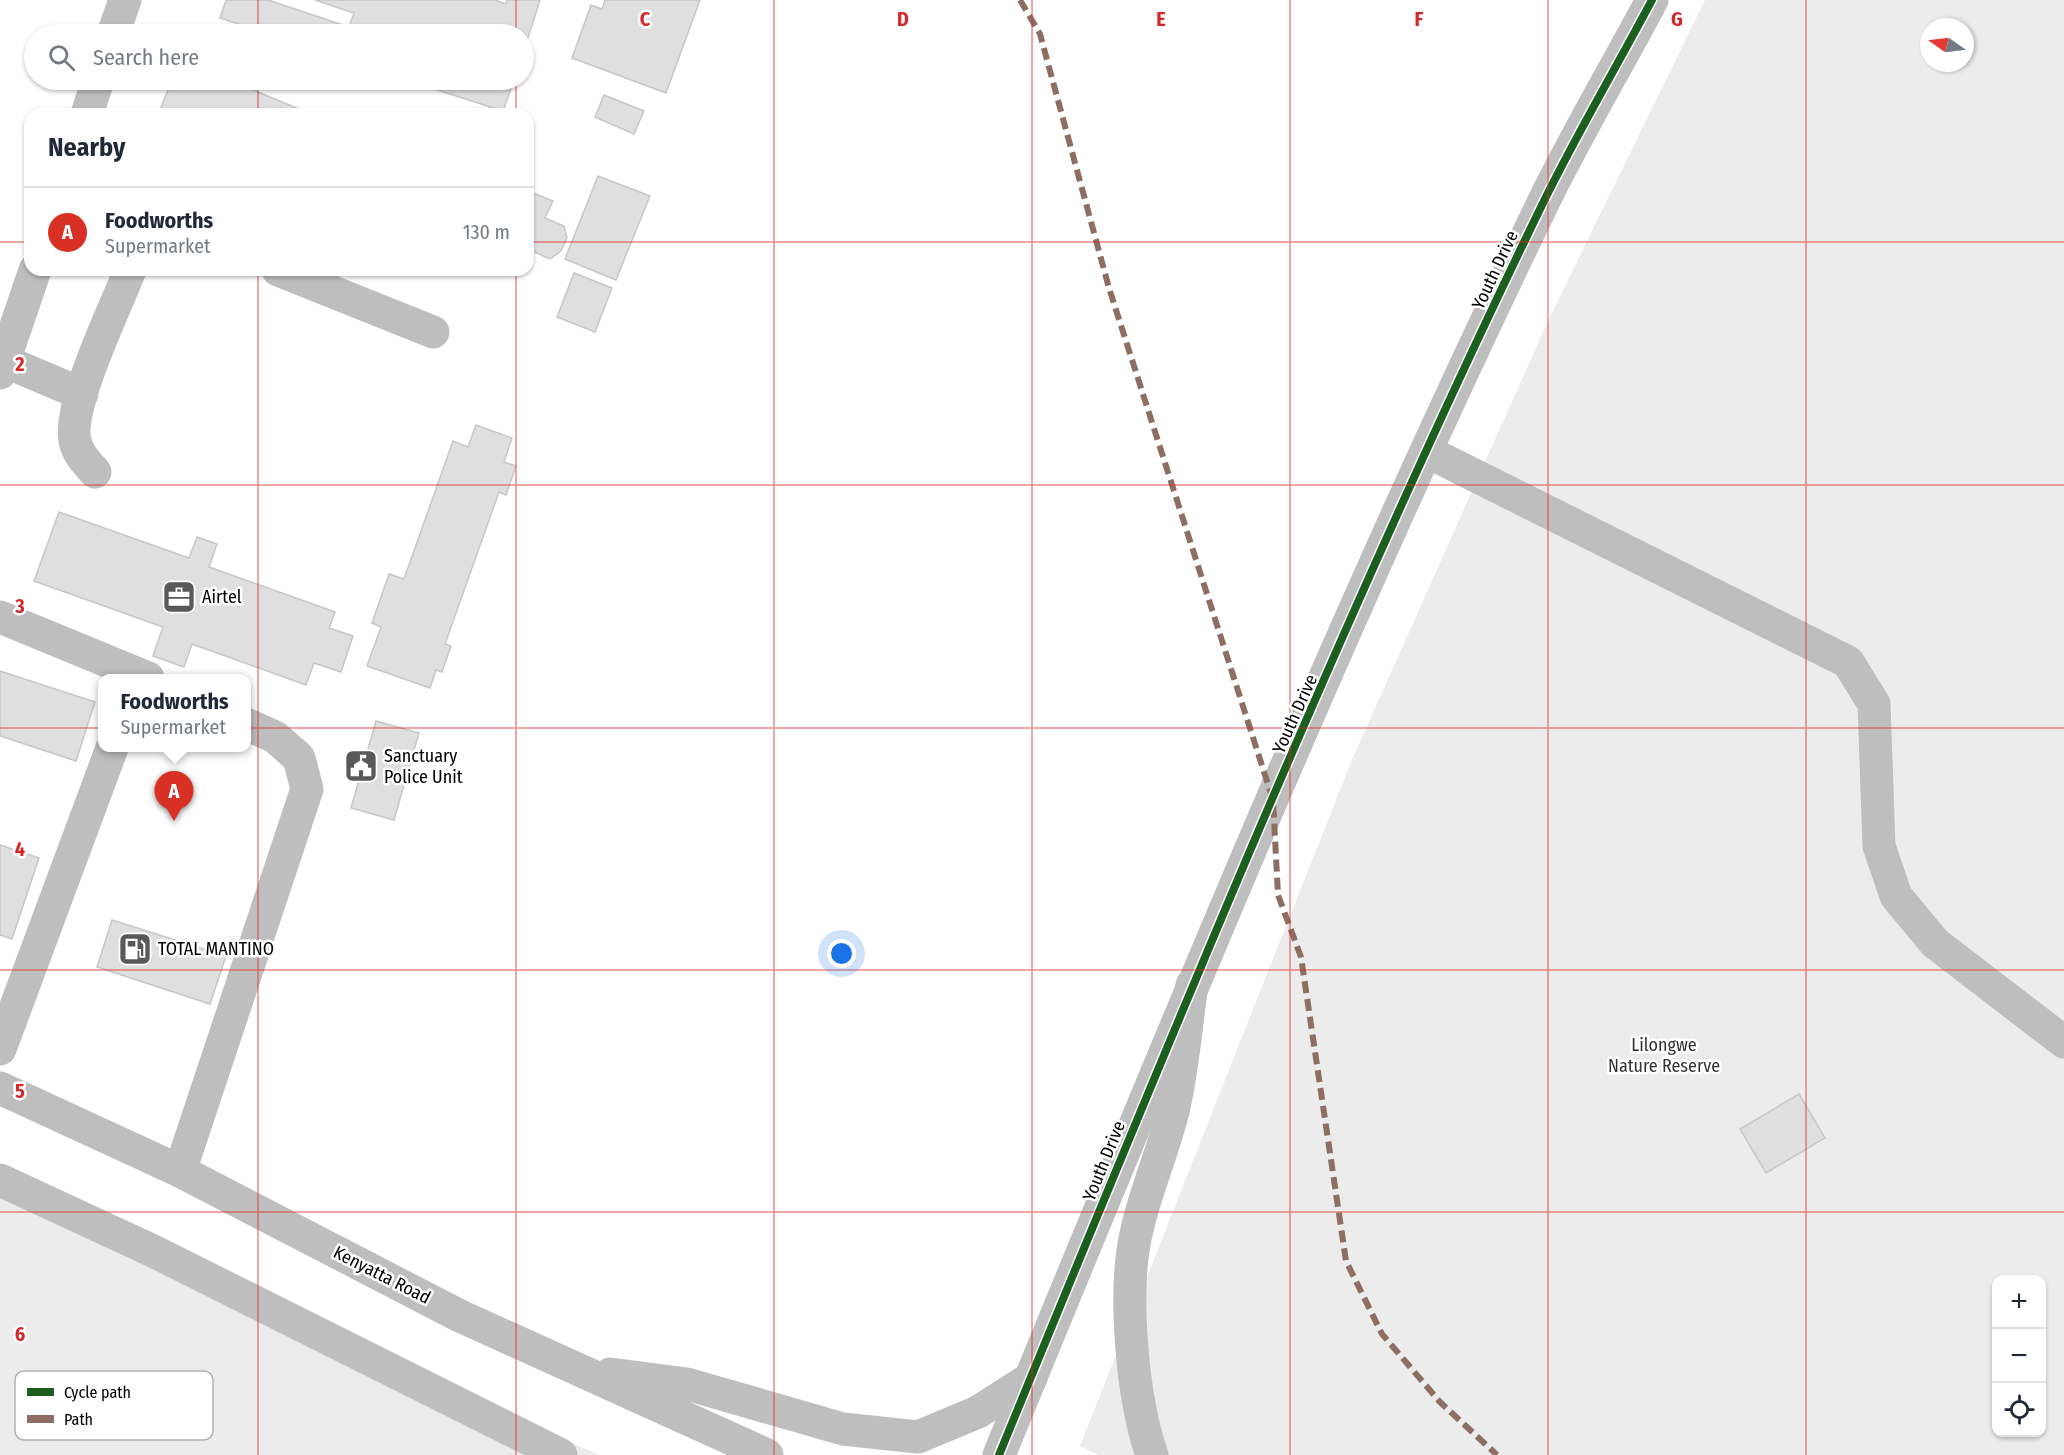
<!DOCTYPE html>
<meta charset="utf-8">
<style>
body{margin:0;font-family:"Fira Sans Condensed",sans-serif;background:#f6f6f7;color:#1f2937}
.controls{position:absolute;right:18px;bottom:18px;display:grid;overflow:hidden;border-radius:12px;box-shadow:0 2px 4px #0004}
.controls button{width:54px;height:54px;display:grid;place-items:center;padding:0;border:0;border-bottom:2px solid #e0e1e3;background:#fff;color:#1f2937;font:30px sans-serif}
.compass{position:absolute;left:1920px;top:18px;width:54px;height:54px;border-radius:50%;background:#fff;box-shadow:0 2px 4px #0004;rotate:284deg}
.you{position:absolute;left:842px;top:954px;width:21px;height:21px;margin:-15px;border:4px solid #fff;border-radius:50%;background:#1a73e8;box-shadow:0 0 0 9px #1a73e833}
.badge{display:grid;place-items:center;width:39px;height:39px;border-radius:50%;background:#d93025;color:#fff;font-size:20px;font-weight:700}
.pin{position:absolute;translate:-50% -50px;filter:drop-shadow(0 2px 3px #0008)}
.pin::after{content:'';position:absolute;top:32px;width:21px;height:18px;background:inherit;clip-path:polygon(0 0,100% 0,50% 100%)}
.popup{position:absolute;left:98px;top:674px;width:153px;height:78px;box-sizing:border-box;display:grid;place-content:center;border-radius:12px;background:#fff;filter:drop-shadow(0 2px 4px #0005);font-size:20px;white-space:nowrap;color:#747a83}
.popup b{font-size:22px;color:#1f2937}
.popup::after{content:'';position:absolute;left:50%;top:100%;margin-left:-12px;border:12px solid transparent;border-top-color:#fff}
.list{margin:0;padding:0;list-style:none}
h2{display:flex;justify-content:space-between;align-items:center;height:78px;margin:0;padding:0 24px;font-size:26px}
h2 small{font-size:20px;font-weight:400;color:#747a83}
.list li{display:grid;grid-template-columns:39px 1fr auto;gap:18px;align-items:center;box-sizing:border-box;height:90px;padding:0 24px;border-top:2px solid #e0e1e3}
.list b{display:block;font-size:22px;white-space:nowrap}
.list p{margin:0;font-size:20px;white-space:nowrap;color:#747a83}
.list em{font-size:20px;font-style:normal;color:#747a83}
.icon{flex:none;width:33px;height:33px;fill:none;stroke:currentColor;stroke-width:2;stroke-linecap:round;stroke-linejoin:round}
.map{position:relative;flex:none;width:2064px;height:1455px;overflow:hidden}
.search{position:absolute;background:#fff;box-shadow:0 2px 4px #0004;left:24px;top:24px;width:510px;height:66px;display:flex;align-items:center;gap:15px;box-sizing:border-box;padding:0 21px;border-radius:33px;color:#747a83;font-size:22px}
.panel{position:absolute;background:#fff;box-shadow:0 2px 4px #0004;left:24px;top:108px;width:510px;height:168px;border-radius:18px}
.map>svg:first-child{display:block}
</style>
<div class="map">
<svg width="2064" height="1455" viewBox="0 0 2064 1455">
<rect width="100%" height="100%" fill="#fff"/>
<path fill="#ececec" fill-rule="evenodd" d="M1705,0H2064V1455H1098L1080,1446L1351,762L1548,321ZM1929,27H1965V63H1929ZM1996,1280H2042V1432H1996Z
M0,1198L600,1455H0Z"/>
<path fill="#dfdfdf" stroke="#c7c7c7" stroke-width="1.5" d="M226,0H268L349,27L354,13L315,0H495L506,4L507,0H540L524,50V34H421L399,27L397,34H269L220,18Z
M605,0H700L666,93L572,58L591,5L602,9Z
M199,80H229L311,114H163L161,107L169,88L179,83L194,89Z
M406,80H514L503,111Z
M604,95L644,111L634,134L595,117Z
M598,176L650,196L616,280L565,259Z
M528,191L553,201L545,218L564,226L567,238L561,251L550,259L532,251L528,260Z
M574,273L612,288L595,332L557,317Z
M476,425L512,438L504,462L516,466L506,495L499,492L445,644L451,646L442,672L436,670L430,688L367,666L381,627L372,623L389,574L404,579L453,441L468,447Z
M59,512L189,558L197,537L217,544L209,567L335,612L329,628L353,636L341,672L314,663L306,685L192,644L184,667L153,656L163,627L34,581Z
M0,671L95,702L76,761L0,736Z
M376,721L419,733L394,820L351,808Z
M0,845L39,858L12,939L0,935Z
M112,920L226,956L210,1004L97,967Z
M1799,1094L1825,1138L1766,1173L1740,1129Z"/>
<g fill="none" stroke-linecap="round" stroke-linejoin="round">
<path stroke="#bebebe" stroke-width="33" d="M113,34L125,0
M87,114L98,80
M278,270L433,332
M4,361L82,394
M0,373L35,270
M1426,451L1848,662L1874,704L1879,846L1896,896L1935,943L2064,1042
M95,472C86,462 78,454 75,441C67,406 116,307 130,270
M0,617L148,678
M0,1049L112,748
M180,1171L307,789L299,758L275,737L246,724
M999,1455C1171,1036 1344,612 1542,205C1576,135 1616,68 1652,0"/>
<path stroke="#bebebe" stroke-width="33" d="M0,1088L180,1171L460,1316L767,1455
M0,1180L153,1251L561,1455
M610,1374L687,1384L843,1429L918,1437L978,1412L1031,1378
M1152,1455C1132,1398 1123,1292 1136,1234C1145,1191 1164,1150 1174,1107C1183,1067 1186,1025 1192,985"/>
<path stroke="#8d6e63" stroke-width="6" stroke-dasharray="12 6" stroke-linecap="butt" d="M1020,0L1040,34L1109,288L1273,800L1278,895L1301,957L1346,1261L1382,1334L1440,1402L1497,1455"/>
<g stroke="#fff" stroke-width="11">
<path id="cycleway" d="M999,1455C1171,1036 1344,612 1542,205C1576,135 1616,68 1652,0"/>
</g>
<use href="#cycleway" stroke="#1b5e20" stroke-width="8"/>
</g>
<path fill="none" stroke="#d62828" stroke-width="1.5" stroke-opacity="0.55" d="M258,0V34M516,0V34M774,0V1455M1032,0V1455M1290,0V1455M1548,0V1455M1806,0V1455M258,80V114M516,80V114M0,242H30M528,242H2064M258,270V1455M516,270V1455M0,485H2064M0,728H2064M0,970H2064M0,1212H2064"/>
<defs>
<g id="office-square" transform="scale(1.725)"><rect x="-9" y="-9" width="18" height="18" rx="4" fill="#595959" stroke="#fff"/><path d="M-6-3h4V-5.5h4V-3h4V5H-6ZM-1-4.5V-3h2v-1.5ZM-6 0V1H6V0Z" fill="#fff"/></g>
<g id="civic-square" transform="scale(1.725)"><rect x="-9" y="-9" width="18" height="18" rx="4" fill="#595959" stroke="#fff"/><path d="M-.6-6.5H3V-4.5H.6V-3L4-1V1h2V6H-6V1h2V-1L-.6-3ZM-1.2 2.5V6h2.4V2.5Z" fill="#fff"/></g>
<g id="fuel-square" transform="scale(1.725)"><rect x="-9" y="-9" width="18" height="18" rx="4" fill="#595959" stroke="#fff"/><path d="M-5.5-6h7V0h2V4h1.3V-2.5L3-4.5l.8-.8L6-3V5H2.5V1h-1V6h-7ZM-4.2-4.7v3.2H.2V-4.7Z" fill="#fff"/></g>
</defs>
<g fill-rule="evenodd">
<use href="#office-square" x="179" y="597"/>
<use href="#civic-square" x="361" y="766"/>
<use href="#fuel-square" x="135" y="949"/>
</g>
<g text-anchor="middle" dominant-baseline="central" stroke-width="5" stroke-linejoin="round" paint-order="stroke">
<g font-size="18" fill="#000" stroke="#fff">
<text transform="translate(1495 270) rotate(-65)">Youth Drive</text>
<text transform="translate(1295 714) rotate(-66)">Youth Drive</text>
<text transform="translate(1104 1161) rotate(-68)">Youth Drive</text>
<text transform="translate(382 1275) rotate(27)">Kenyatta Road</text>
</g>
<g font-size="18" fill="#000" stroke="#fff" text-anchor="start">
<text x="202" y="597">Airtel</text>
<text x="384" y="756">Sanctuary<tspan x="384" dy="21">Police Unit</tspan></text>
<text x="158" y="949">TOTAL MANTINO</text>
</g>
<g font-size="18" fill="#333" stroke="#fff">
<text x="1664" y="1045">Lilongwe<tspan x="1664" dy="21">Nature Reserve</tspan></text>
</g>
</g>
<rect x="15" y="1371" width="198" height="69" rx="9" fill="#fff" stroke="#b2b2b2" stroke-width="1.5"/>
<rect x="27" y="1388" width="27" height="8" fill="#1b5e20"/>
<rect x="27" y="1415" width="27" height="8" fill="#8d6e63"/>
<g font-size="16" fill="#000">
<text x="64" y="1398">Cycle path</text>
<text x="64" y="1425">Path</text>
</g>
<g font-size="20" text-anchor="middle" font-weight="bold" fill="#d62828" stroke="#fff" stroke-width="5" stroke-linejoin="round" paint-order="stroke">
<text x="645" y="26">C</text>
<text x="903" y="26">D</text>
<text x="1161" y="26">E</text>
<text x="1419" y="26">F</text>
<text x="1677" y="26">G</text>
<text x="20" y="371">2</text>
<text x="20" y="613">3</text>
<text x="20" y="856">4</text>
<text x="20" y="1098">5</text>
<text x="20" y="1341">6</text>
</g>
</svg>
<div class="controls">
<button>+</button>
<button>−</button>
<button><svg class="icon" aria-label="locate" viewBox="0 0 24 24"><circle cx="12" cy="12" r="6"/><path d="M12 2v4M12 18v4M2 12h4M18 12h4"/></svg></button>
</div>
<svg class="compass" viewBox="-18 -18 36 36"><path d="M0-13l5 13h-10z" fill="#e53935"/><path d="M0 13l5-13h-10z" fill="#747a83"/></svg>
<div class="you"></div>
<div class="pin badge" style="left:174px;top:821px">A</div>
<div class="popup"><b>Foodworths</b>Supermarket</div>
<div class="search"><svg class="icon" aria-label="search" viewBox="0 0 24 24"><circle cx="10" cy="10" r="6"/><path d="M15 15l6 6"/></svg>Search here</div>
<section class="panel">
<h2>Nearby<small></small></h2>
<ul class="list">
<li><span class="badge">A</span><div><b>Foodworths</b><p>Supermarket</p></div><em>130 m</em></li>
</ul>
</section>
</div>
